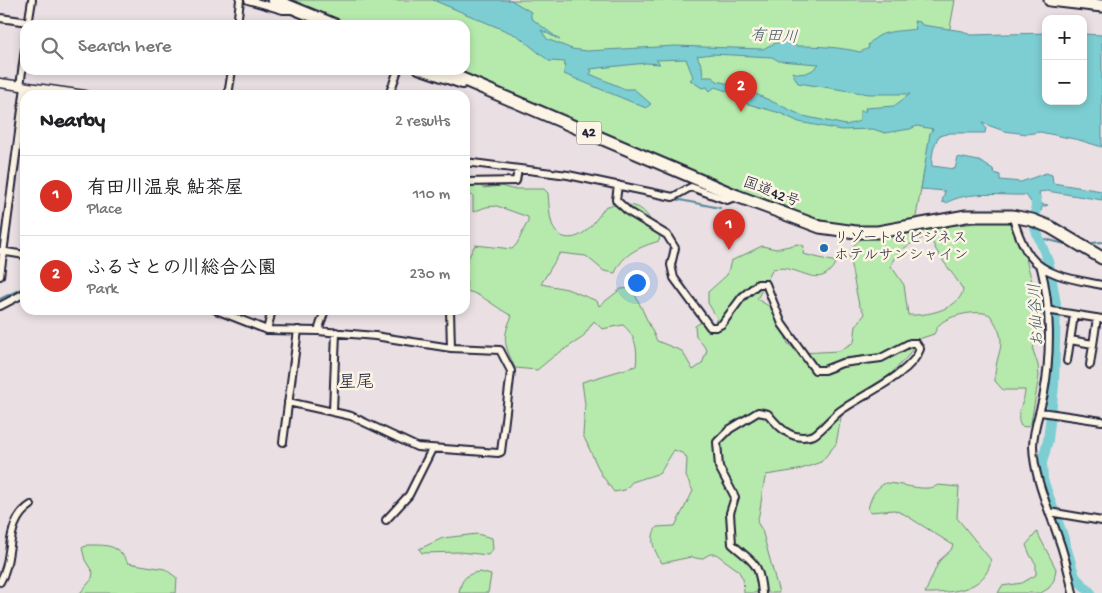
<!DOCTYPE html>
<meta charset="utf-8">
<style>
body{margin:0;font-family:"Gochi Hand","Klee One",sans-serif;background:#f2f2f2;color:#202124}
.controls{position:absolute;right:15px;top:15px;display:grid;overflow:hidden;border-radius:10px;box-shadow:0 2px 8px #0003}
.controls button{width:45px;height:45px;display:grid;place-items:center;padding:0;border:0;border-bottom:1px solid #e0e0e0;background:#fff;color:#202124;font:25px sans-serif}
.you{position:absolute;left:636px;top:282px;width:18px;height:18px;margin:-12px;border:4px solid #fff;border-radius:50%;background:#1a73e8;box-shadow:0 0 0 8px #1a73e833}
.badge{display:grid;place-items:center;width:32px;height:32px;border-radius:50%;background:#d93025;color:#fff;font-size:16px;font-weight:700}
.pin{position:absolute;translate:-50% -41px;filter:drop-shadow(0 1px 2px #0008)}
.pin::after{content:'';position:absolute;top:26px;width:18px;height:15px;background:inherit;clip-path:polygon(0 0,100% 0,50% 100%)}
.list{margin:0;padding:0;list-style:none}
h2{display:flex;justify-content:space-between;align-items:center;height:65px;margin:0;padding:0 20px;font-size:21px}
h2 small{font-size:16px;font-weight:400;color:#757577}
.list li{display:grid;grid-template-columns:32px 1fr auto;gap:15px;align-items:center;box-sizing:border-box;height:80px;padding:0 20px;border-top:1px solid #e0e0e0}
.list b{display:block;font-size:19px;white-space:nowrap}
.list p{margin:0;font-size:16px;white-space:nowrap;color:#757577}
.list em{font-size:16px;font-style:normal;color:#757577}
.icon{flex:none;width:28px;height:28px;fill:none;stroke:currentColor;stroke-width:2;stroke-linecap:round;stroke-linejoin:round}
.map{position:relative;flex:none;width:1102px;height:593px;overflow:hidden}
.search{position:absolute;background:#fff;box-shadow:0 2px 8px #0003;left:20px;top:20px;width:450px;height:55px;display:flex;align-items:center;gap:12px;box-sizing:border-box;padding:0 18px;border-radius:15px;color:#757577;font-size:19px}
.panel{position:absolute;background:#fff;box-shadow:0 2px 8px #0003;left:20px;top:90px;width:450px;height:225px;border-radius:15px}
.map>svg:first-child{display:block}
</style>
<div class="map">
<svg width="1102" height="593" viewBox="0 0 1102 593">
<rect width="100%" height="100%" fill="#eae0e3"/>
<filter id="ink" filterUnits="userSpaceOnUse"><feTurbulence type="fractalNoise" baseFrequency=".02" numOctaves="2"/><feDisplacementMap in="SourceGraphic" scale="10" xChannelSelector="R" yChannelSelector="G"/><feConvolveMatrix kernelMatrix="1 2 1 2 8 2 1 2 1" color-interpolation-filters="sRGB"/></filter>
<g filter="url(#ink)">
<path fill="#b6eaac" stroke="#6c8674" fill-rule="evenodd" d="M279,0H955L915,222C867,228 842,228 796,215L448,70H465V25H339Z
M465,185H479L484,188L501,186L511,189H544L548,193C549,203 549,215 552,224C554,230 557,234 561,236C582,245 596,219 606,206C642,203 642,205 660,236L659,241C640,247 623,253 615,273L604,271L586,256L560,253L541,284L567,289L597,301L599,306L621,289L632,288L657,341L682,351L693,370L702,364L707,350L696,336L695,326L700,323H715L717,318L708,303V292L727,275L731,261L762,246L776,249L798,244L804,246L803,254L836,262C819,294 800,263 773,269L757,299L777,311L788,344L800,353L839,351L854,342L856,326L865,314L859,305L849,256L853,246L861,239L904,235L928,227L969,224L989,220L1001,219L1011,223L1025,255L1041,316L1033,350L1038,365L1039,376L1031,423L1027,427L1021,426C1014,415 1025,402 1025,390H1003L995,381C994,350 1012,346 990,315C979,309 949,315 940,324C937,326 936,331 934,334L919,339L907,357L887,378L851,404L841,417L836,444L821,462L798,470L766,475C761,491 762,507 757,522L762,530L779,593H744L743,579L738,570L716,554H710L701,559L691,557L662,563C655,552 648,539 657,527L675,526L693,491L686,476L687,459L684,454L674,450L660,473L632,482L625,490L614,492L601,474L583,435L585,404L582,382L636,366C638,350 636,336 623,325L602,329L594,321L582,338L554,356L537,370L515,368C505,345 501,340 512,316C496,308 484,295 467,291L465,264L475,245L512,249C520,243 522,230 528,222V217L497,206L486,207L473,212V196L465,194ZM930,235C936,257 953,271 963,290C959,310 925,316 908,315L904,285L891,266C895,249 916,241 930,235Z
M885,483C901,483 926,493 938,485L959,487L957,518L991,560C986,591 951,593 925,593L939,561L951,550L953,545L904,514L894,510L870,512L868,509C871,497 874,490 885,483Z
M1037,532L1056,569L1054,580L1049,588L1041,593H998L1002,586L1022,583L1036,575V564L1030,555L1026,545Z
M477,534L492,538L493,549L488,555L460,552L422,553L419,549L443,538Z
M87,545C107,545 118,544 128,563L165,569L177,578L176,593H80L92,579L93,573L85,560L82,548Z
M480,572L491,575L488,593H459C461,579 467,573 480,572Z"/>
<path fill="#7cced2" stroke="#588996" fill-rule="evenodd" d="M433,0H511L531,12V18L560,40L541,30L547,39L572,49L587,51L675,46L763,49C770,45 778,41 786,42C790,43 793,46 797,46C819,46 839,47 860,52L869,48L868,45C881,29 897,32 916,29L914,21L920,22L922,25L963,31L970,35L1046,33V101H1083V34L1102,35V147L1079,140L1040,132L1027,134L1004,131L982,123L986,128L985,133H950L939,136C934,144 931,156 932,166L955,169L958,157L979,161L993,169L994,173L1000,175V180L1021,182L1046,173L1052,175L1053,183L1102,191V200L1047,191L1039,192L1041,204L1048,205L1042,207L1041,211L1031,209L1033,205L1026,195C999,196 969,190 946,203L942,202L945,191L921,189L930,133L933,129L917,126L910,129L885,133L873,129L841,130L799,122L780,113L748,104L732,93L715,87L710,91L707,87L702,88L690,80L693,77L686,59L656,60L660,64L646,63L590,69L592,71L590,74L625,89H634L651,104L646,108L564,74L565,62L549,61L518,36ZM712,54L772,57L779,61L819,64C812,72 804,76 792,72L798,83L869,94H910L894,106L865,108L866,111H860V121L846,125L803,116L741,87L717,81L712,77H703L702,66L697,56Z"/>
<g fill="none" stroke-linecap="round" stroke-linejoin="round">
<path stroke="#588996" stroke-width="2" d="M23,48L25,35
M17,87V90L53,95
M675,199L720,208
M1037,237L1065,244
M1092,243L1102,242
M0,299L25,287"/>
<path stroke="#7cced2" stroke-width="10" d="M1036,199L1035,228L1049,264L1056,304L1054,386L1048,440L1042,463L1043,480L1062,533L1075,577L1091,593"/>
<g stroke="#22223b" stroke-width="10">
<path id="minor" d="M248,0L283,10H292
M0,18L29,22
M28,25L32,0
M237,25L240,0
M418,70L462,85
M20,86L25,49
M228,95L232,70
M389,95L398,70
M465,162L568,175L673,197L691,187L727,200L737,196
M465,182L516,181L518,169
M618,185L616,200L629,212L667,235L675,248L671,265L674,278L710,327H716L722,324L742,297L758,284H766L782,324L815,370H824L842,363L881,358L910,343H916L920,349C912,374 860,396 840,411C831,418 824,428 814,435C793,442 780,429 768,414L758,412L730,429L717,442L719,467L735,497L730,513L732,544C754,564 759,561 762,593
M1012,216C1017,229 1021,245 1030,256C1046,277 1078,280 1102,285
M0,251L25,255
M1041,268C1051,306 1051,354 1044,393C1041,410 1033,428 1033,446C1034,477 1047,505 1057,534C1064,553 1069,573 1073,593
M0,276L25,87
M0,306L25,293
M216,310L267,330L318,331L375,336L451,348L500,350L511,371L501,452L498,453L417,447L351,416L288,402
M450,310L451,348
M1046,310L1102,319
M267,330L272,310
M318,331L325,310
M1070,340L1093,344
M1067,361L1074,315
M1090,365L1097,318
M333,411L336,332
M1041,412L1102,421
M283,442L298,330
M1049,512L1102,521
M386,520L409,495L432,449
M0,582C15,557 3,523 31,505"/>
</g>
<g stroke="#22223b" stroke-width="11">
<path id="tertiary" d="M0,83L85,95"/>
</g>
<g stroke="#22223b" stroke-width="15">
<path id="trunk" d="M274,0L335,25
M1050,0L1102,6
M441,70L737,196L820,227L856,232H878L966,216H1012L1032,220L1050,227L1102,258"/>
</g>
<use href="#minor" stroke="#fcf5e5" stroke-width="6"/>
<use href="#tertiary" stroke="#fcf5e5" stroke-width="8"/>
<use href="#trunk" stroke="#fcf5e5" stroke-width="11"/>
</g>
</g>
<circle fill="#1f6fb2" stroke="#fcf5e5" stroke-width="2" cx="824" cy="248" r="5"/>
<g text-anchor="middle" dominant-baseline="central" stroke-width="5" stroke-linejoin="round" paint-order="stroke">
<rect fill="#fcf5e5" stroke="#63616e" stroke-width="1" x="576.5" y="121.5" width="25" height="23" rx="4"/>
<g font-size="14" font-weight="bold" fill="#22223b">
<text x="589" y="133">42</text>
</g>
<g font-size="15" fill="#22223b" stroke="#fcf5e5">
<text transform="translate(771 193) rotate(21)">国道42号</text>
</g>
<g font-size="15" fill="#22223b" stroke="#fcf5e5" text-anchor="start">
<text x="834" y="239">リゾート＆ビジネス<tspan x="834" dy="17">ホテルサンシャイン</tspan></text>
</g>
<g font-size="16" font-style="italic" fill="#3d5668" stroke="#fcf5e5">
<text transform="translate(774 38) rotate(3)">有田川</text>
<text transform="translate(1038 315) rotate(-93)">お仙谷川</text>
</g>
<g font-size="18" fill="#22223b" stroke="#fcf5e5">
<text x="356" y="383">星尾</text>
</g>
</g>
</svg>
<div class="controls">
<button>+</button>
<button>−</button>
</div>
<div class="you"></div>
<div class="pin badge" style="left:729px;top:250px">1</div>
<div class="pin badge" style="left:741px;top:112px">2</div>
<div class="search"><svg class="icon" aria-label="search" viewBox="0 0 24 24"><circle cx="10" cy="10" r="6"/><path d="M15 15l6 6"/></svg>Search here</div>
<section class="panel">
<h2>Nearby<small>2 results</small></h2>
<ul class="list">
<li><span class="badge">1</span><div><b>有田川温泉 鮎茶屋</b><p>Place</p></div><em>110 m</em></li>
<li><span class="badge">2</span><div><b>ふるさとの川総合公園</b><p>Park</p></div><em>230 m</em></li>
</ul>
</section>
</div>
